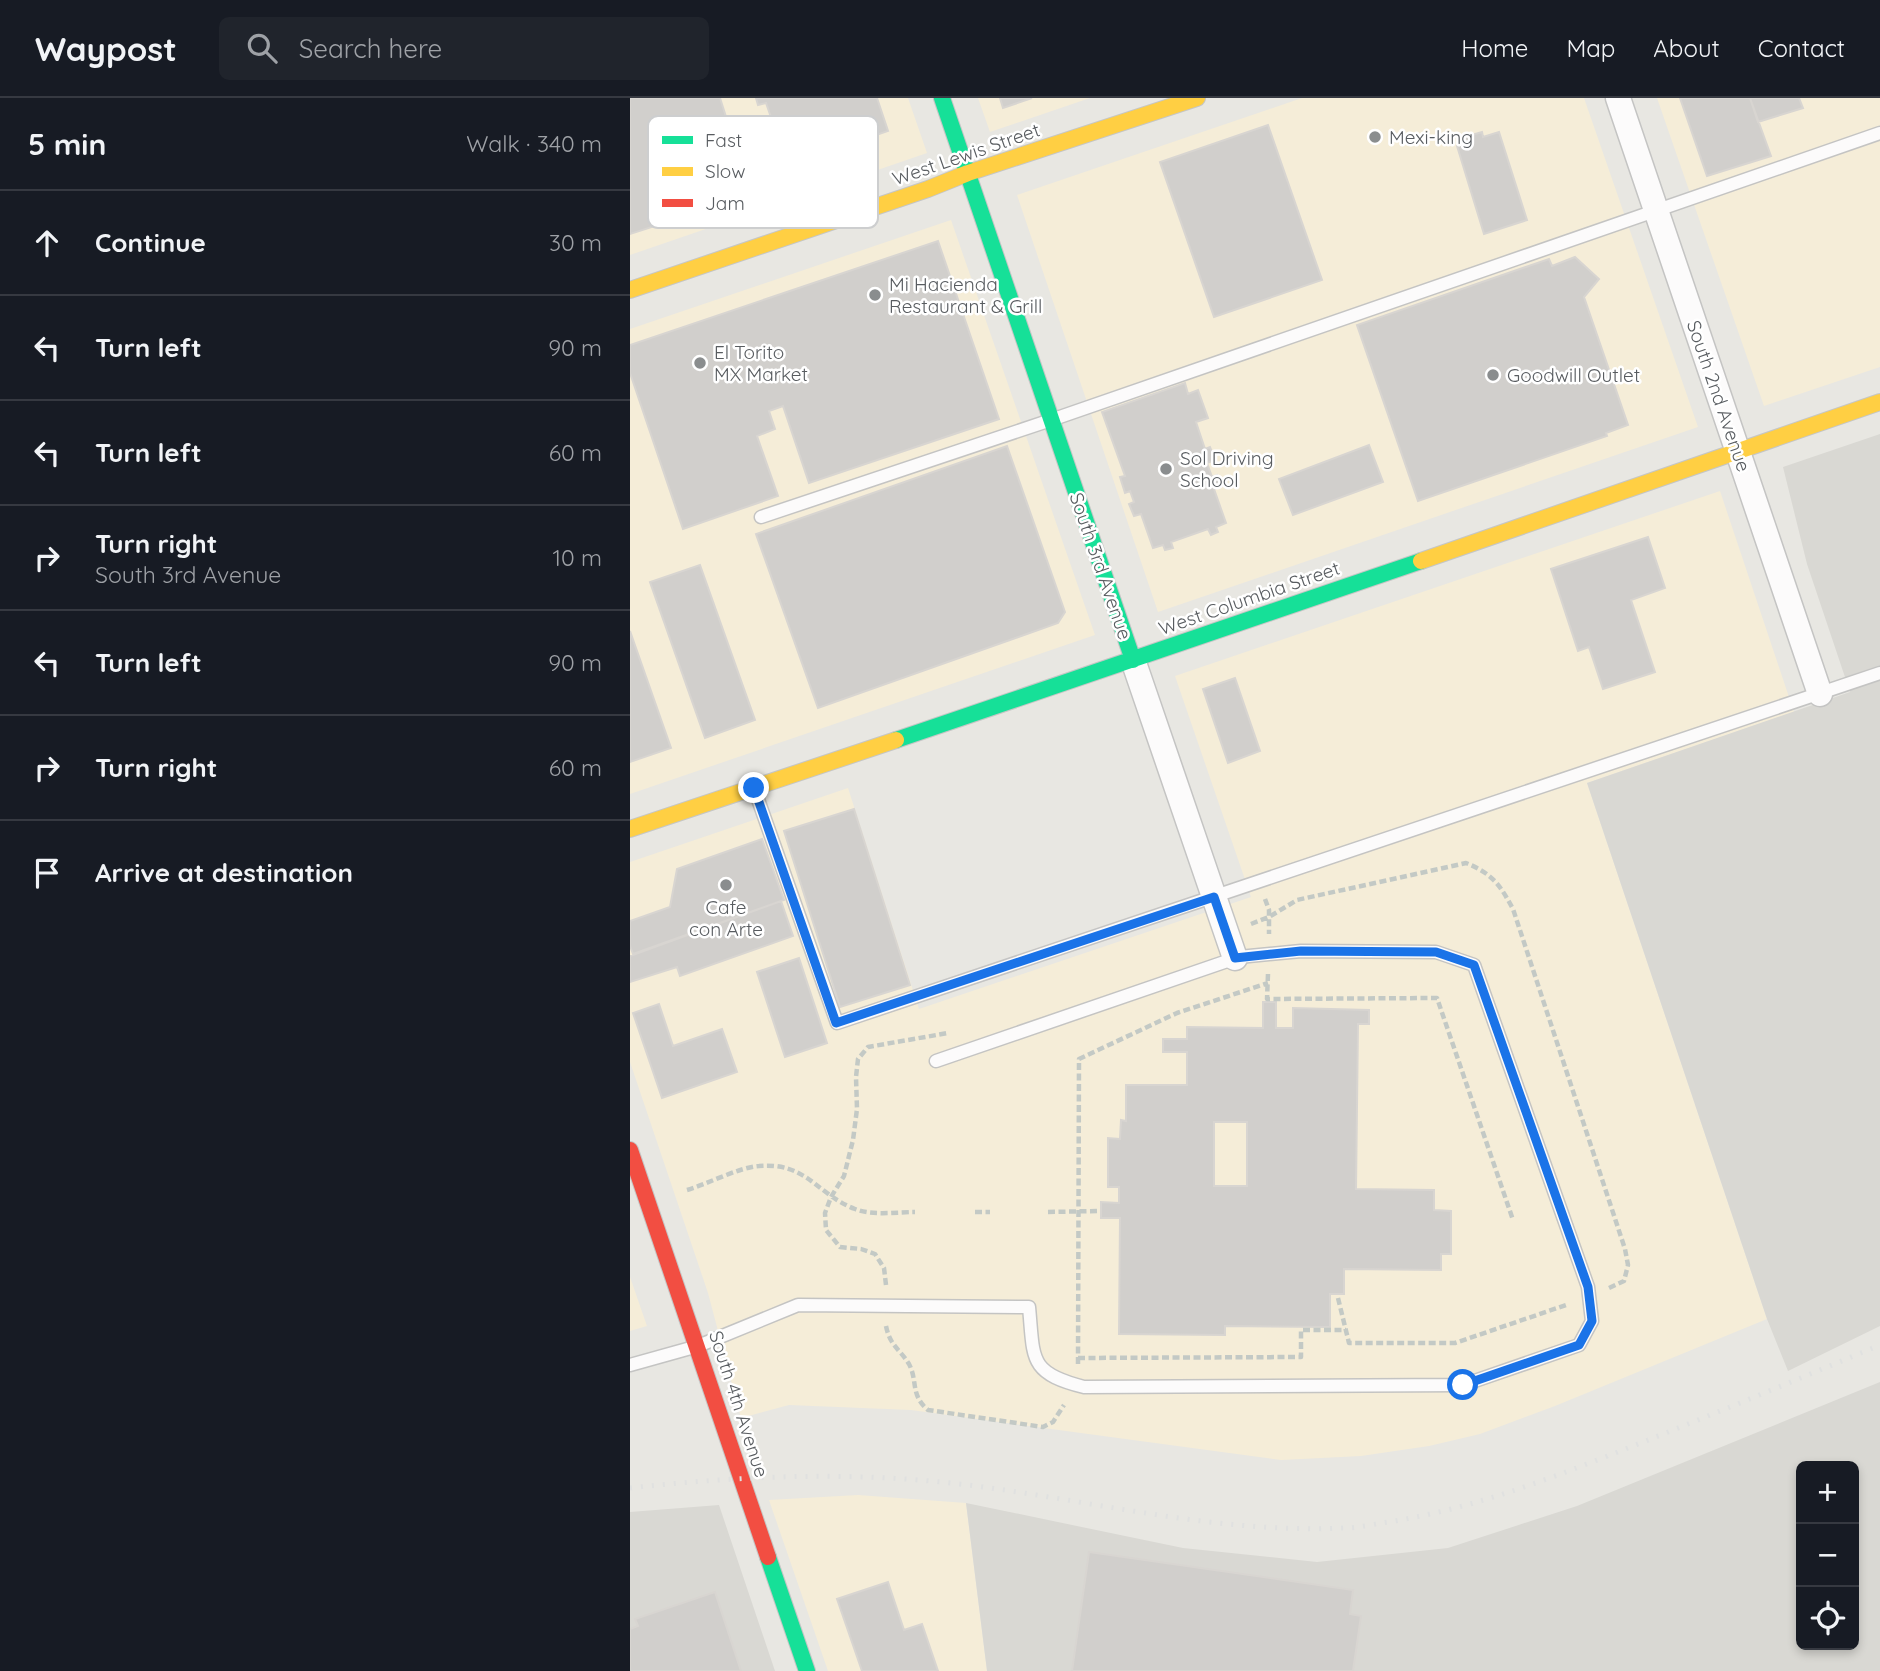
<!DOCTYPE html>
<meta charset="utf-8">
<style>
body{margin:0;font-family:Quicksand,sans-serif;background:#20242c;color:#f1f3f6}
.controls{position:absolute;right:21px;bottom:21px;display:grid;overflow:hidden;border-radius:10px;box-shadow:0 4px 10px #0003}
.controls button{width:63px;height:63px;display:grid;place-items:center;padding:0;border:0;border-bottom:2px solid #363941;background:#171b24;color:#f1f3f6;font:35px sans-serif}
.stop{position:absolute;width:21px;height:21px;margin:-16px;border:5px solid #1a73e8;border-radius:50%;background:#fff}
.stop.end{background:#1a73e8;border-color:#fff;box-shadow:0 2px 7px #0008}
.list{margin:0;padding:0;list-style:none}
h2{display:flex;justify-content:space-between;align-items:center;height:91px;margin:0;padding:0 28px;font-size:30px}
h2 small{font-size:23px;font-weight:400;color:#9ea1a6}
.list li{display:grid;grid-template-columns:46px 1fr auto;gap:21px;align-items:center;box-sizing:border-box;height:105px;padding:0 28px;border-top:2px solid #363941}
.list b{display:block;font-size:26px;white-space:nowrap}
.list p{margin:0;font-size:23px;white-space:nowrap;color:#9ea1a6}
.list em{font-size:23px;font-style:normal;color:#9ea1a6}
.icon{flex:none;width:38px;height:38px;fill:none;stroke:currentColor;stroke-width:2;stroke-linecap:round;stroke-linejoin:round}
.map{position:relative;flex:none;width:1250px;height:1573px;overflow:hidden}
header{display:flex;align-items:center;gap:42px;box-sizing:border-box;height:98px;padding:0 35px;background:#171b24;border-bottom:2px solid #363941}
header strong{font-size:33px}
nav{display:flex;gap:38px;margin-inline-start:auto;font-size:24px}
.search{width:490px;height:63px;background:#20242c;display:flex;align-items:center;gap:18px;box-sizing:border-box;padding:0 24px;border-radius:10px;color:#9ea1a6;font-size:26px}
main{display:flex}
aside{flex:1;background:#171b24}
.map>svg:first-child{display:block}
</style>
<header>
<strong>Waypost</strong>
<div class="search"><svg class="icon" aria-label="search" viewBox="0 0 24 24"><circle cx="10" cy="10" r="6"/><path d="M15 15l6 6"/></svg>Search here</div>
<nav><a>Home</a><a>Map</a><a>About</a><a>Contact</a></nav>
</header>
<main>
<aside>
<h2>5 min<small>Walk · 340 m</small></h2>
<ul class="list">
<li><svg class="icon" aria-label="ahead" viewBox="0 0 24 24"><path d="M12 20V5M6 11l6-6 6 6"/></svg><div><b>Continue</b></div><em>30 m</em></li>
<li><svg class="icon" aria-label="left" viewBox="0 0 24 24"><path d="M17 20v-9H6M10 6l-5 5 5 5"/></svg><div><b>Turn left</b></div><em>90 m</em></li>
<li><svg class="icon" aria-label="left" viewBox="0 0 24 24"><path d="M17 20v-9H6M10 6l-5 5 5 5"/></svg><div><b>Turn left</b></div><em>60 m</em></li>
<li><svg class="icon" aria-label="right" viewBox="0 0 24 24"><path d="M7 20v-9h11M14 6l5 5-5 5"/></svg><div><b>Turn right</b><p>South 3rd Avenue</p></div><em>10 m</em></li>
<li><svg class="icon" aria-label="left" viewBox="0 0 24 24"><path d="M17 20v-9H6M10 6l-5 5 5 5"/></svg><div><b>Turn left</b></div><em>90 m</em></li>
<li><svg class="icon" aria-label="right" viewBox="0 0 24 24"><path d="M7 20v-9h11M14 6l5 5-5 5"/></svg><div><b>Turn right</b></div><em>60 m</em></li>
<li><svg class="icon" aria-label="arrive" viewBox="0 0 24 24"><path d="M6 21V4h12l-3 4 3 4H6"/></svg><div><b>Arrive at destination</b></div></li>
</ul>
</aside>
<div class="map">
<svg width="1250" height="1573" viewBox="0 0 1250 1573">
<rect width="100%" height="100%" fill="#e8e7e2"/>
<path fill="#f5edd8" d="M0,0H278L297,55L0,157Z
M348,0H460L360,34Z
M672,0H954L1068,329L528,514L387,97Z
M1027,0H1250V269L1134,308Z
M321,122L465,537L0,696V231Z
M1090,393L1164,614L957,685L1137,1221L925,1308L850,1336L799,1348L731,1358L651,1362L281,1312L159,1307L111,1320L78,1195L0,964V764L218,690L289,911L621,799L545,578Z
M0,1179L17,1228L0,1233Z
M228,1397L336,1405L357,1573H198L139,1402Z"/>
<path fill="#d9d8d3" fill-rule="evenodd" d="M1250,336V1228L1158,1273L1137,1221L957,685L1220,594L1177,466L1153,369Z
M1250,1284V1573H357L336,1405L553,1450L687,1464L818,1450L947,1408ZM1171,1368H1224V1547H1171Z
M89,1407L145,1573H0V1414Z"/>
<path fill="#d1cfcc" stroke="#d8d5d1" stroke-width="2" fill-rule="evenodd" d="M0,0H90L121,97L0,136Z
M126,0H247L258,33L158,68L136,5L128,7Z
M370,0H402L373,10Z
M1050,0H1120L1141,58L1077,78Z
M1120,0H1169L1173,10L1128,24Z
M638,27L692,182L584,219L530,64Z
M852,34L853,39L869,34L897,122L854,136L827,48L837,45L835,39Z
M308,143L369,321L179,385L153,308L139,313L145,331L127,338L148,398L53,431L0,275V247Z
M945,159L969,181L954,199L998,327L976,335L977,338L788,403L727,227L919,161L922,168Z
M555,285L558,296L568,292L578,320L566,324L575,351L580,349L585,362L577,365L582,379L587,377L592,388L584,391L596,425L586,429L588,434L581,437L578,431L541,444L543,450L535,452L533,447L523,450L511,416L504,418L499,406L504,404L500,393L495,395L490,379L495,378L472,314Z
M739,347L753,384L663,417L649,381Z
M377,348L435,514L428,525L188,610L126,436Z
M1018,439L1035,490L1001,502L1025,574L973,591L959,549L948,553L921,471Z
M70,467L125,622L75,640L20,484Z
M0,533L41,650L0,664Z
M605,580L630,653L598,665L573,591Z
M224,711L280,887L210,909L154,733Z
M132,741L154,802L3,856L0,848V823L40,809L47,771Z
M151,803L163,838L50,878L47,869L0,884V858Z
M169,860L197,945L155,959L127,874Z
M633,904H646V930H663V910L739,912V926H728L726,1091L804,1092V1112L821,1113V1156H811V1172L714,1171V1196H700V1229L595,1228V1237L489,1236L490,1120H471V1104L489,1105V1089H478V1040L490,1041L491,1022L496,1023V987H557V954H533V941H557V929L633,930ZM584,1024H617V1088H584Z
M29,906L43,948L92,931L107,974L32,1000L3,915Z
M459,1454L723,1492L720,1516L731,1518L723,1573H442Z
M258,1484L274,1532L292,1526L308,1573H232L207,1501Z
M85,1494L111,1573H0V1531L8,1528L5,1521Z"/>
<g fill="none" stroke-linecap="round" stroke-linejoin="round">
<g stroke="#c4c4c3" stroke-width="15">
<path id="lane" d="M131,419L421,322L1250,35
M124,690L207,925L1250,575
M0,1267L68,1248L168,1207L399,1209C404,1261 398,1275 454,1289L833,1287L949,1247L962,1223L958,1189L844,867L806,854L671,853L609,859L306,963"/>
</g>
<g stroke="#c4c4c3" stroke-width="27">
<path id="street" d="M988,0L1190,596
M503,562L605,860"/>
</g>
<g stroke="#c5c6c5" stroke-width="18">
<path id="fast" d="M312,0L503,562
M266,642L791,463
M138,1459L177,1573"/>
</g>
<g stroke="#c5c6c5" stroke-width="18">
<path id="slow" d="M0,192L298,91L338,75L567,0
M791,463L1250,304
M0,731L266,642"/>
</g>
<g stroke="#c5c6c5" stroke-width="18">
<path id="jam" d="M0,1052L138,1459"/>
</g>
<path stroke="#c3c9c5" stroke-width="4.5" stroke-dasharray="7 3.5" stroke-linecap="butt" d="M635,801L639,812V836
M621,826L639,819L667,802L836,765C863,776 870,787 883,811L995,1151L998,1167L994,1183L979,1190
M638,876L637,901L807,900L883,1122
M57,1092C77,1086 110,1069 129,1068C177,1064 186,1096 225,1111C242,1118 267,1114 285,1114
M345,1114H360
M418,1114L468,1113
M256,1187L254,1170L245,1156L231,1151L210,1149L196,1132L195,1115L201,1099L214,1078L223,1042L227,1011L226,979L228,961L238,949L318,935
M708,1200L719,1245H825L939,1206
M256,1228C260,1248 269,1250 279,1266C288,1283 280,1297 298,1312L413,1329L423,1324L434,1307
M448,1260L671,1259V1232H716
M448,1266L449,961L547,915L638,885"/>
<use href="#lane" stroke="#fcfbfb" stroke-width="12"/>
<use href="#street" stroke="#fcfbfb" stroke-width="24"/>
<use href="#fast" stroke="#16e098" stroke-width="16"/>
<use href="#slow" stroke="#ffcf43" stroke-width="16"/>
<use href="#jam" stroke="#f24e42" stroke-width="16"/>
<path stroke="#e0e1e0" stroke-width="5" stroke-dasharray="2 9" stroke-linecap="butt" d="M0,1390C109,1378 220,1373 329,1386C458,1401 583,1436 714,1430C729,1430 744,1426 758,1424C835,1412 903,1387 975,1359C1067,1323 1159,1285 1250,1247"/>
</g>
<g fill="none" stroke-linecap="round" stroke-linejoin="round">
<path stroke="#1a73e8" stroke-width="9" d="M124,690L206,925L584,799L605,860L671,853L806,854L844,867L958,1189L962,1223L949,1247L833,1287"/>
</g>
<g fill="#8a8d8e" stroke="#fff" stroke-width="2.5">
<circle cx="745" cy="39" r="7"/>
<circle cx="245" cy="197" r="7"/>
<circle cx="70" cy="265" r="7"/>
<circle cx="863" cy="277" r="7"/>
<circle cx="536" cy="371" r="7"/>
<circle cx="96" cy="787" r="7"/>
</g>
<g text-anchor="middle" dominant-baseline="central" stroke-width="5" stroke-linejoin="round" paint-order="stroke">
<g font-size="19" fill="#585c60" stroke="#fff" text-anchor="start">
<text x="759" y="39">Mexi-king</text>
<text x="259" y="186">Mi Hacienda<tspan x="259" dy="22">Restaurant &amp; Grill</tspan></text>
<text x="84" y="254">El Torito<tspan x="84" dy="22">MX Market</tspan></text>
<text x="877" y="277">Goodwill Outlet</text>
<text x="550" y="360">Sol Driving<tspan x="550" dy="22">School</tspan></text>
<text x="96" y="809" text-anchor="middle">Cafe<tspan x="96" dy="22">con Arte</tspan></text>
</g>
<g font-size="19" fill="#585c60" stroke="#fff">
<text transform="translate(336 56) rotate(-19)">West Lewis Street</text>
<text transform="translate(1089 298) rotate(71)">South 2nd Avenue</text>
<text transform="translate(471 468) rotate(71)">South 3rd Avenue</text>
<text transform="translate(619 500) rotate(-19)">West Columbia Street</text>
<text transform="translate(109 1306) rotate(72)">South 4th Avenue</text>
</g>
</g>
<rect x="18" y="18" width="230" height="112" rx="10" fill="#fff" stroke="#cdcecf" stroke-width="2"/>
<rect x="32" y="38" width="31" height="8" fill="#16e098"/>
<rect x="32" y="69" width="31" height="9" fill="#ffcf43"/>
<rect x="32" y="101" width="31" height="8" fill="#f24e42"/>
<g font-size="19" fill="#585c60">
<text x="75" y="49">Fast</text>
<text x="75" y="80">Slow</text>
<text x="75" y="112">Jam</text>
</g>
</svg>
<div class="controls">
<button>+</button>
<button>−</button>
<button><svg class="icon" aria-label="locate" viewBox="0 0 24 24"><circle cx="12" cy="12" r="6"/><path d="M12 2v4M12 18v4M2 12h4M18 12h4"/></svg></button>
</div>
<div class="stop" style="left:833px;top:1287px"></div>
<div class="stop end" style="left:124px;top:690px"></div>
</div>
</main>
